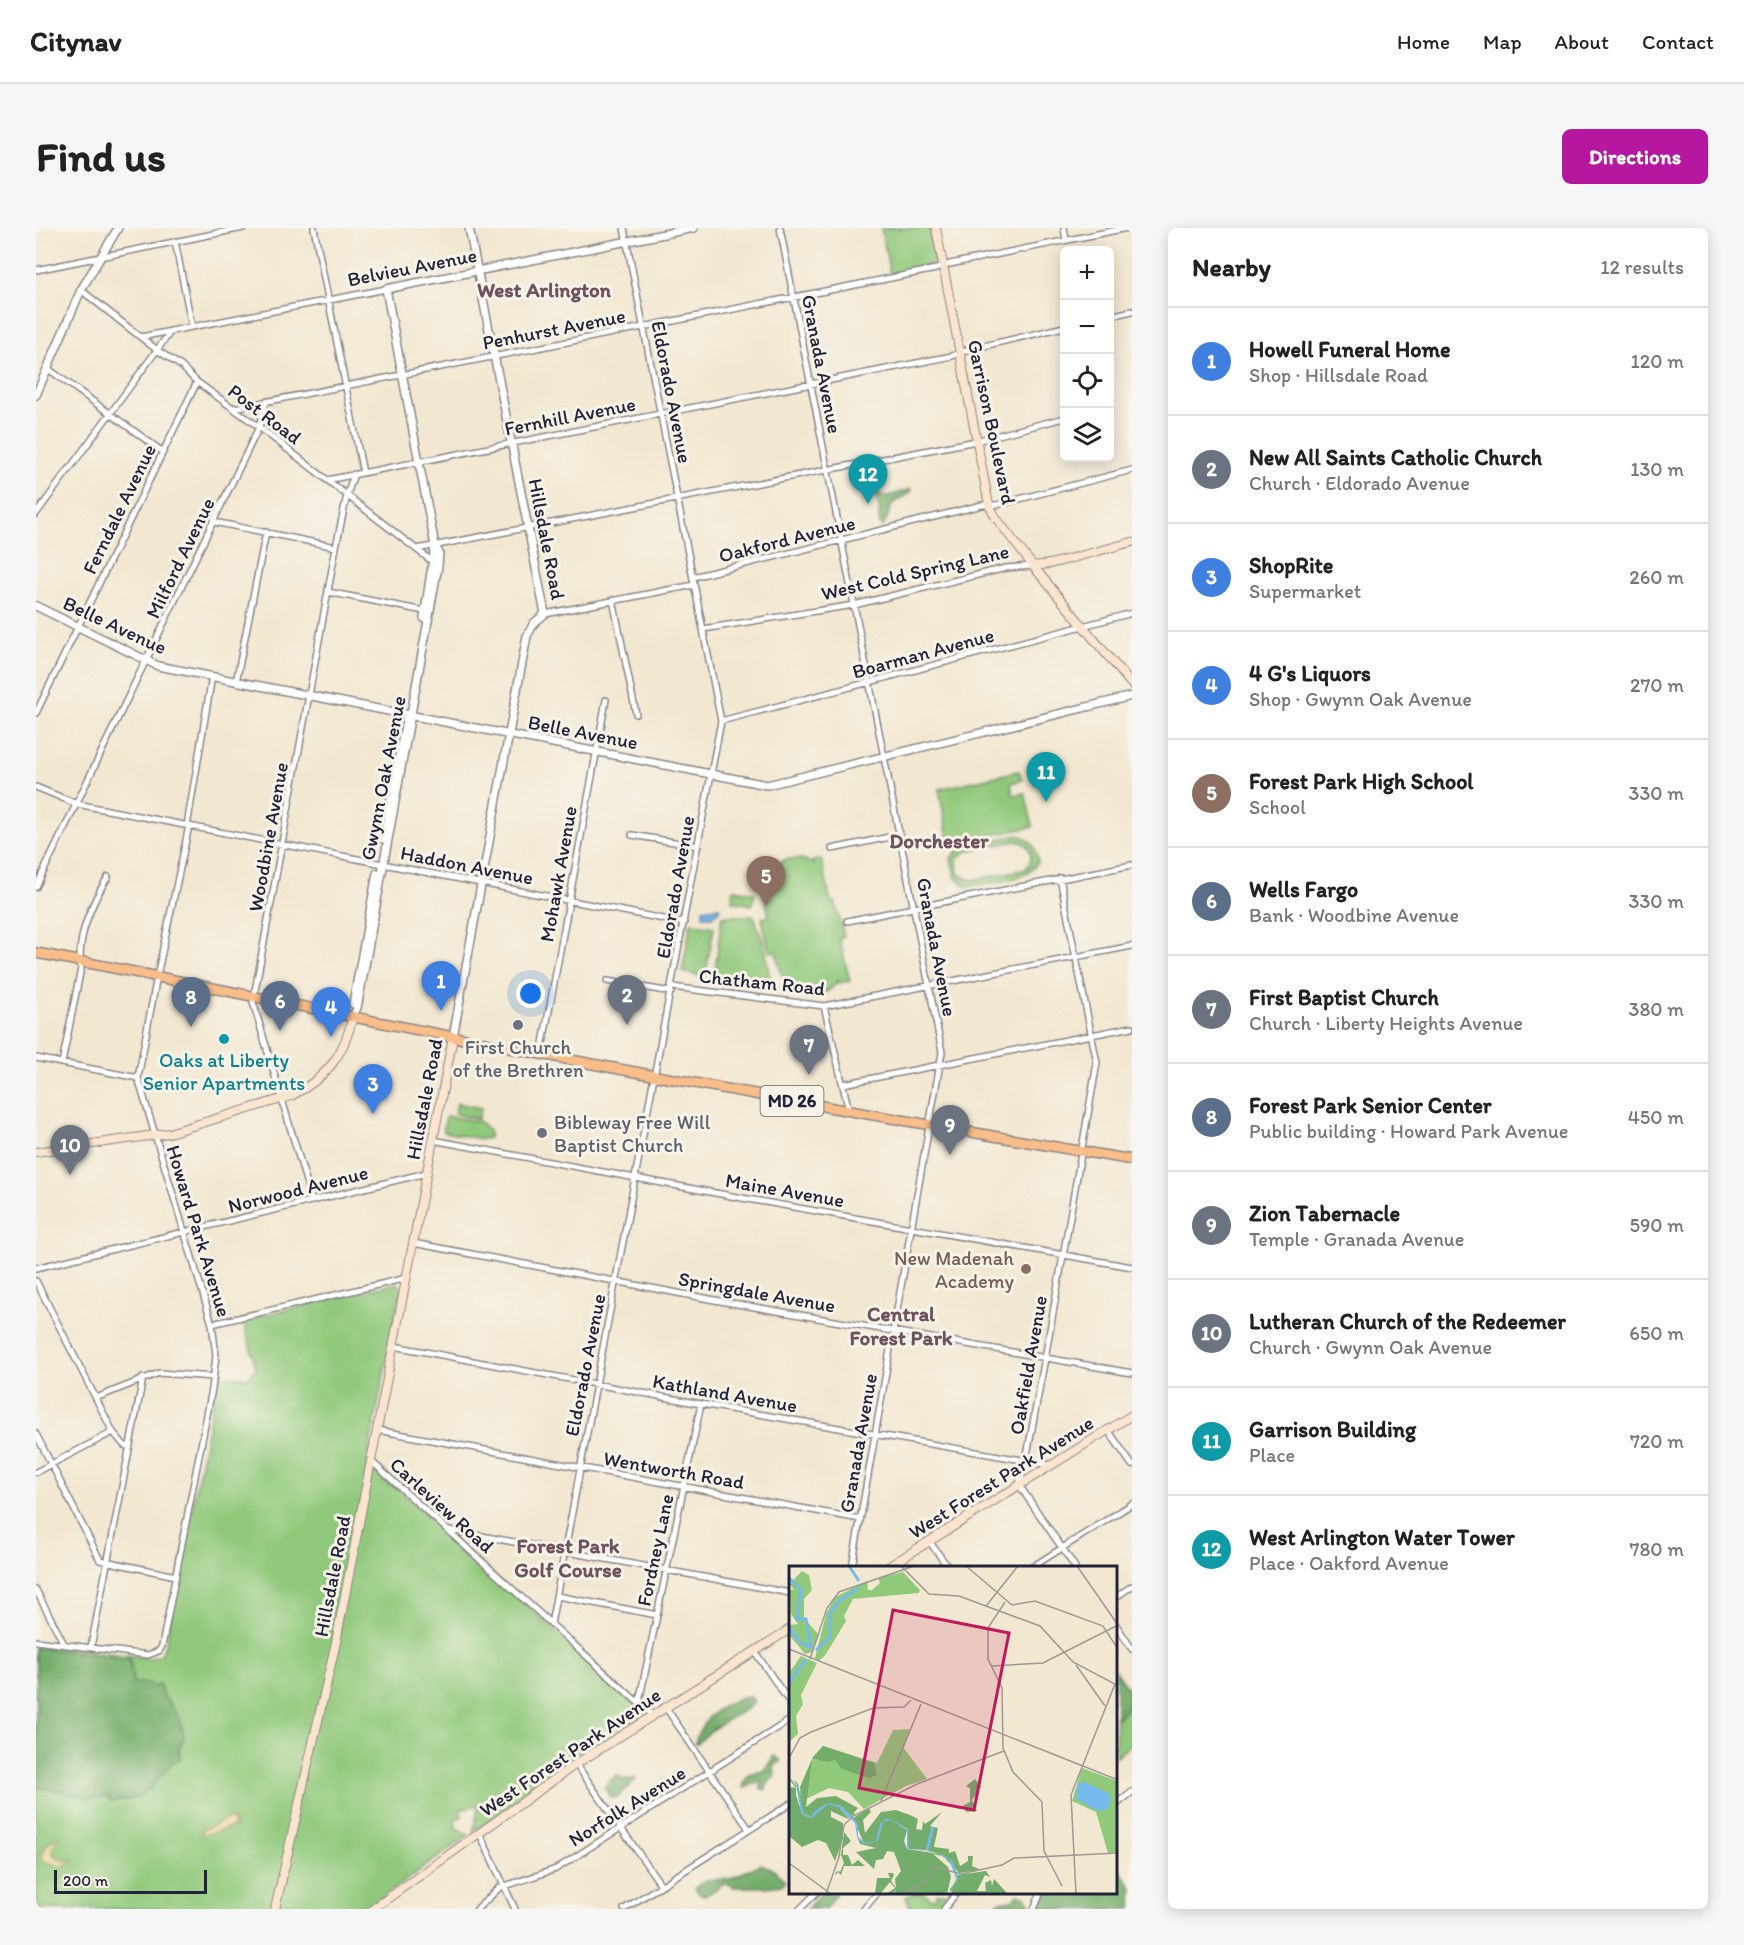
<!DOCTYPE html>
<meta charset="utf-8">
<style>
body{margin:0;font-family:Itim,sans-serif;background:#f6f6f6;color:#222}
.controls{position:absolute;right:18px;top:18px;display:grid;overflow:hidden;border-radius:9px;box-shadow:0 3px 15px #0003}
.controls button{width:54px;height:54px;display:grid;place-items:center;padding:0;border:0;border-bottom:2px solid #e0e0e0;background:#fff;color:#222;font:30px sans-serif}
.scale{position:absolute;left:18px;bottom:15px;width:153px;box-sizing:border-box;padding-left:6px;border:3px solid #22223b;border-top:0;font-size:16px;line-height:21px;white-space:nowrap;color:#22223b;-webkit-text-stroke:4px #f7f3e8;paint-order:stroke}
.you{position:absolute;left:495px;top:766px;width:21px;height:21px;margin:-15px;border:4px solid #fff;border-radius:50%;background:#1a73e8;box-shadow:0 0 0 9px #1a73e833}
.badge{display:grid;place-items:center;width:39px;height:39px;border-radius:50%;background:#b5179e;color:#fff;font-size:20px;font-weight:700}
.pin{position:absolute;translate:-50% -50px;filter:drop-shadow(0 2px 3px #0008)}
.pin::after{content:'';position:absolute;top:32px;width:21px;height:18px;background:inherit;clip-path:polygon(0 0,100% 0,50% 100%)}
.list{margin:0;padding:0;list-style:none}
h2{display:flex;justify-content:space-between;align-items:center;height:78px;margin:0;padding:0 24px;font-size:26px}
h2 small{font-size:20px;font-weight:400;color:#767676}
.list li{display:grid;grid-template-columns:39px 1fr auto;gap:18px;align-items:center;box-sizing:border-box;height:108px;padding:0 24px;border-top:2px solid #e0e0e0}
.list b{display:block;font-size:22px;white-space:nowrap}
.list p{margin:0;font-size:20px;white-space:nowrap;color:#767676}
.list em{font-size:20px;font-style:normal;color:#767676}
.icon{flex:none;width:33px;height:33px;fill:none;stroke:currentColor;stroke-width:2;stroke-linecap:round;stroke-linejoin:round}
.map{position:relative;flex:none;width:1096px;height:1681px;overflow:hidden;border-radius:9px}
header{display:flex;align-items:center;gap:36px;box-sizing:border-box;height:84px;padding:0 30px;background:#fff;border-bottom:2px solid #e0e0e0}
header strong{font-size:28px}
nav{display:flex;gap:33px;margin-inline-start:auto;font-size:21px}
.intro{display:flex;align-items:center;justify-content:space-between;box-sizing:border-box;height:144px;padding:0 36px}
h1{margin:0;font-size:42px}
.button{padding:15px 27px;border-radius:9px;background:#b5179e;color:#fff;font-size:21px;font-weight:700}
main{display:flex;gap:36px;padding:0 36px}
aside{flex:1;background:#fff;border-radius:9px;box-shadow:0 3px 15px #0003}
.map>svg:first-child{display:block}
</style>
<header>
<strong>Citynav</strong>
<nav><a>Home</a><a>Map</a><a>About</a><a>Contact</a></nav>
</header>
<div class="intro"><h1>Find us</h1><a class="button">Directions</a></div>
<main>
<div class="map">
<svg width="1096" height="1681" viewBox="0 0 1096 1681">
<rect width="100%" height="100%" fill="#f7f3e8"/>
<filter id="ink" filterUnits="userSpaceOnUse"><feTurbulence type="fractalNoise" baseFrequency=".0167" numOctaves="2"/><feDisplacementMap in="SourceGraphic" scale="12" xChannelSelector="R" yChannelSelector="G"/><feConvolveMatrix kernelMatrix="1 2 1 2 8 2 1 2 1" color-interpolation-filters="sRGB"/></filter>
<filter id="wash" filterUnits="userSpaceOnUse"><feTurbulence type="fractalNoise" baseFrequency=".008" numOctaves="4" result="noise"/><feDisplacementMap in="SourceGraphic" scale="24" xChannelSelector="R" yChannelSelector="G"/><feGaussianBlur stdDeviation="1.35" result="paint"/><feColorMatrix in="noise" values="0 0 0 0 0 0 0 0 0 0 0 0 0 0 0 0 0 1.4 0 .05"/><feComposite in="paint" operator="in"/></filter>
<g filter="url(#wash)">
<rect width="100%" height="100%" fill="#f2e7d0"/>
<path fill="#91c97b" stroke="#5a765b" stroke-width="1.5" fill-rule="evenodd" d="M845,0H894L900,35L854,46Z
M983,543L986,552L975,555L977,567L989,565L997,599L913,615L903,561Z
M984,607C997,614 1000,620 1002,634C988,655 955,654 931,659L919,649L915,630L926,618ZM980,613C995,615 999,629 990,641L937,652L931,651L922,646L921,631L931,623Z
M751,631H766L778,636L777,633L785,631L795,675L799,674L808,708L803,710L814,753L803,755L802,752C791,771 764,772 751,754C744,746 742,734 740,723L733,724L726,690L733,688C728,663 720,643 751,631Z
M698,661L719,665L716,677L696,673Z
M686,688H718L729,720L734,752L682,746L679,743Z
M655,695L678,699L669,749L646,744Z
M421,875L445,880L442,891L419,886Z
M410,888L444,894L453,902V910L446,911L407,904Z
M361,1055L365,1060L331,1233L608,1483L610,1487L538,1533L437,1604L443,1577L424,1581L426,1589L419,1591L420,1600L433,1607L330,1681H0V1416L107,1429L115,1430L125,1427L130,1415L182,1147L212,1150L220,1140L207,1092Z
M1096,1475V1515L1080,1529V1491Z
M879,1665H889L894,1670H899L901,1665H916L903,1681H874V1678L870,1669Z"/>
<path fill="#74ad6b" stroke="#4b6853" stroke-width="1.5" d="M875,261V264L857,275L848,298L845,299L843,292V279L839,267L841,264L850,269Z
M0,1419L94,1431L97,1455H113L119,1459L123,1456L127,1467L143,1489L148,1509L143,1521L144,1531C126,1539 119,1561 102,1569C94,1573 83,1571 74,1573L71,1568C49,1576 22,1558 0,1560Z
M1080,1443L1091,1460L1096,1458V1475L1080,1491Z
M715,1469L718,1474L715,1478L678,1500L662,1515H659C664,1491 691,1470 715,1469Z
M738,1528L744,1532V1534L738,1538L739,1548L732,1555L730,1562L725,1561V1553L709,1560H707C709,1545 717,1545 728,1543Z
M580,1547L587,1551H600L582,1569L575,1570L568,1559Z
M1080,1611L1082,1639L1096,1660V1681H1001L1008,1665L1080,1664Z
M725,1636L738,1642L749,1653L746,1657L730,1659H698L689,1655C676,1661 672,1675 658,1661L669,1652L693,1651Z
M785,1665H800L789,1681H771Z
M982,1666L989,1669L994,1674L992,1681H958L962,1674L978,1672Z"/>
<path fill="#eeda9e" stroke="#887e6c" stroke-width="1.5" d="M189,1591H195L199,1598L168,1607L165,1605L167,1601L175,1599Z
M23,1608L24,1610L16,1620L17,1626L27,1632H37C29,1644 17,1636 6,1632L5,1627L11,1616Z"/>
<path fill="#76b9ec" stroke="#4c6e94" stroke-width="1.5" d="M683,679L684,681L676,688H667V681Z"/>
</g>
<g filter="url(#ink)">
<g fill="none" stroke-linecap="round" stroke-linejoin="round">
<g stroke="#8a8486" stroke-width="8">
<path id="minor" d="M278,0L327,245
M744,0L906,824L816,1339
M1028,0L1030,12
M139,13L156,99
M0,42L207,0
M45,62L121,122L145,138L161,154L223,199L393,331H397
M1074,88L1096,83
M105,109L135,103
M11,140L127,224
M198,180L900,41L914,36L1091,0
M291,252L916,128L931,122L1028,99
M0,286L135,103L350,61
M178,294L300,319
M381,321L940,213L1028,190
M657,349L946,277H960L1096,242
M292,364L393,384
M577,372L600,486
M509,386L658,357
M667,401L818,377L970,340L997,338
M200,454L230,304
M0,485L161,154
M685,493L1096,385
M0,559L41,576L648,695
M151,598L176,448
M596,607L662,618
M796,621L863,607
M1024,650L1061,835L1009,1130L990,1233L983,1257L1039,1339
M0,659L223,199L230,174
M811,693L1096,637
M571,753L635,764
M636,759L788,778L1096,718
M788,778L813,883
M505,826L570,472
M0,830L102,850
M26,835L45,740C40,710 56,674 72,649
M807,856L1096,799
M397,912L706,970L1096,1039
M276,973L217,774L300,319L311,267L318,246
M377,1015L684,1073L1096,1145
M0,1040L390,945
M0,1053L77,1204L88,1217L93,1219
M176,1096L371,1050
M358,1118L665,1176L1015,1237
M60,1170L123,1145L178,1149
M341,1202L824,1291
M1072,1202L1096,1237
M0,1206L64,1332L140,1348
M335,1233L617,1488
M0,1244L77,1204
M413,1302L754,1365
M893,1313L912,1339
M996,1339L1096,1276
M0,1362L28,1416
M521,1368L621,1387
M1080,1369L1096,1358
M515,1396L685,493L588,0
M1080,1397L1096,1421
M0,1413L112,1427L123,1423L126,1418L176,1161L180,1128L176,1096L102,850L121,748L153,598
M55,1419L107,1150
M719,1424L754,1475
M603,1474L665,1176
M630,1480L713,1601
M540,1536L625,1657
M1080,1577L1096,1564
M443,1604L479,1681
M441,1681L463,1660L520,1641L754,1492
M588,1681L754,1576
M764,1681L781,1664
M828,1681L842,1664
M908,1681L921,1664
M998,1681L1005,1664"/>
</g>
<g stroke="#8a8486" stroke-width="10">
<path id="tertiary" d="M0,167L45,62L82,0
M0,378L122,438L731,557L1096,468
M388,390L399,318
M347,611L370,492
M317,776L341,645
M317,788L321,780L328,743L402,338L403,325L399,318L350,61L658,0
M417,809L491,408L498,395L509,386L433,0"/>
</g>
<g stroke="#8a8486" stroke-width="10">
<path id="secondary" d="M900,0L953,277L960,290L997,338L1096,457
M997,338L1014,336L1096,314
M0,924L133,905L255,868C291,850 308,827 317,788
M852,1339L1096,1187
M239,1681L300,1414L417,809
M337,1681L540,1536L754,1401"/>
</g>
<g stroke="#8a8486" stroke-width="12">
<path id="primary" d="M0,725C140,751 278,782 418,809C643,854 870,893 1096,932"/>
</g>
<use href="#minor" stroke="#fff" stroke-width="5"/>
<use href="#tertiary" stroke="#fff" stroke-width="7"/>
<use href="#secondary" stroke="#fce5cf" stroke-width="8"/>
<use href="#primary" stroke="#f8bd88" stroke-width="9"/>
</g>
</g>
<g fill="#6b7280" stroke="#f7f3e8" stroke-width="2">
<circle cx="482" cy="797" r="6"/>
<circle cx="506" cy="905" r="6"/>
</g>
<circle fill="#0f9aa8" stroke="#f7f3e8" stroke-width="2" cx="188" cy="811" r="6"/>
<circle fill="#8d6e63" stroke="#f7f3e8" stroke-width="2" cx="990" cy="1041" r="6"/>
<g text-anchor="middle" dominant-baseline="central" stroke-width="6" stroke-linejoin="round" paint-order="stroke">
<rect fill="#f7f3e8" stroke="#62616f" stroke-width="1.5" x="724.5" y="858" width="63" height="30" rx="4.5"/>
<g font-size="18" font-weight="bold" fill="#22223b">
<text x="756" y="873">MD 26</text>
</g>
<g font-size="20" fill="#22223b" stroke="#f7f3e8">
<text transform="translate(376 39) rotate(-11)">Belvieu Avenue</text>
<text transform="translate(518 101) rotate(-11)">Penhurst Avenue</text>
<text transform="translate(786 136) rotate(79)">Granada Avenue</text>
<text transform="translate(636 164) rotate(79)">Eldorado Avenue</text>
<text transform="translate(229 186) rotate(37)">Post Road</text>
<text transform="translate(534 188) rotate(-11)">Fernhill Avenue</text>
<text transform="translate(956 194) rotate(78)">Garrison Boulevard</text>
<text transform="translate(83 281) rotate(-64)">Ferndale Avenue</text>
<text transform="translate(511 311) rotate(79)">Hillsdale Road</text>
<text transform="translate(751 311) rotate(-14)">Oakford Avenue</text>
<text transform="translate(144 330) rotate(-64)">Milford Avenue</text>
<text transform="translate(879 344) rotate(-13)">West Cold Spring Lane</text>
<text transform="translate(79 397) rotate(25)">Belle Avenue</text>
<text transform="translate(887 425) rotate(-15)">Boarman Avenue</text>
<text transform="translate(547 504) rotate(11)">Belle Avenue</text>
<text transform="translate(347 550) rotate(-79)">Gwynn Oak Avenue</text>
<text transform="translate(232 609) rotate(-80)">Woodbine Avenue</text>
<text transform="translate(431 637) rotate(11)">Haddon Avenue</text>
<text transform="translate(522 646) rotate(-80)">Mohawk Avenue</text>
<text transform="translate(639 659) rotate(-80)">Eldorado Avenue</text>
<text transform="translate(901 719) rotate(79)">Granada Avenue</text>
<text transform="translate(726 754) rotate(6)">Chatham Road</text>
<text transform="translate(388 871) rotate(-79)">Hillsdale Road</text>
<text transform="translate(262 961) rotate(-14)">Norwood Avenue</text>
<text transform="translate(749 962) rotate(10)">Maine Avenue</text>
<text transform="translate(163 1003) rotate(73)">Howard Park Avenue</text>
<text transform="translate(721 1064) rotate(10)">Springdale Avenue</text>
<text transform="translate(549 1137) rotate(-79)">Eldorado Avenue</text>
<text transform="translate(992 1137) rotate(-80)">Oakfield Avenue</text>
<text transform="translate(689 1165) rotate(10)">Kathland Avenue</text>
<text transform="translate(822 1215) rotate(-80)">Granada Avenue</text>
<text transform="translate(638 1242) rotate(10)">Wentworth Road</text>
<text transform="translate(965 1249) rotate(-32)">West Forest Park Avenue</text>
<text transform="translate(406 1277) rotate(42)">Carleview Road</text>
<text transform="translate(619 1322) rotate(-78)">Fordney Lane</text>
<text transform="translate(296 1348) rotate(-79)">Hillsdale Road</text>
<text transform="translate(534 1524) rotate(-34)">West Forest Park Avenue</text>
<text transform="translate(591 1578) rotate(-32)">Norfolk Avenue</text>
</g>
<g font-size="20" fill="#5b616d" stroke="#f7f3e8">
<text x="482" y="819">First Church<tspan x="482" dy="23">of the Brethren</tspan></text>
<text x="518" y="894" text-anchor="start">Bibleway Free Will<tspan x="518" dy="23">Baptist Church</tspan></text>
</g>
<g font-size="20" fill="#0d838f" stroke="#f7f3e8">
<text x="188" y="832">Oaks at Liberty<tspan x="188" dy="23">Senior Apartments</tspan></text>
</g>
<g font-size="20" fill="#785e54" stroke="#f7f3e8" text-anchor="end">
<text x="978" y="1030">New Madenah<tspan x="978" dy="23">Academy</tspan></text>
</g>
<g font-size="21" font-weight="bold" fill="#6e525e" stroke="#f7f3e8">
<text x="508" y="61">West Arlington</text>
<text x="903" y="612">Dorchester</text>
<text x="865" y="1085">Central<tspan x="865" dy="24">Forest Park</tspan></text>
<text x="532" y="1317">Forest Park<tspan x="532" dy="24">Golf Course</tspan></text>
</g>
</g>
<g transform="translate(753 1338)">
<rect width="328" height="328" fill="#f2e7d0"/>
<path d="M13,5L20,9L23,24L15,33V52L30,69L23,86L16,88L0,69V59L9,58L2,48L1,24L5,23L0,18ZM114,6L131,24L130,27L64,33L55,50L57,55L37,88L30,95L26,92L37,48L46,31L78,15L79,24H83L91,17L89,12ZM12,90L28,97L12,129L14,138L7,150L9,168L0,176V107ZM121,163L114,181L138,213L117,220L75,243L59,226L40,222L13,235L15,242L46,233L67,248L59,253L43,239L24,253L11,251V226L23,193L34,180L88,197L104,164ZM293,202L328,215V286L319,287L307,246L283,235Z" fill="#91c97b"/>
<path d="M34,180L85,197L88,209L80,212L53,203L46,194L38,196L23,192ZM23,193L17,241L28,232L47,230L69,242L62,250L53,240L48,239L59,253L42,245V251L54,257V273L46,295L37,277L29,274L13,281L0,270V226L2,221L7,222L0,213V211L7,220V229L13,248L21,252L24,251L14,247L9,229L8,219L5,213L9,218L13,238L11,221ZM186,213L192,221L183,234L188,245L177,246L175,241L168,243L181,236V222L177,220ZM80,242L82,246L74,254L76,267L92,246L107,244L121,249L129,253L127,263L133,264L134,255L136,258L153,246L141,260L149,262L145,281L160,283V287L166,285L171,300L179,295V290H184L183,300L192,304L170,307L153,289L137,284L121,283L118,280L119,263L108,258L118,264L115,275L118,283L150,288L152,290L144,288L166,307L159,301L162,311L158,328H105L107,324L103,328H97L106,322L101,316L91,328H86L88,312H101L99,307H104L100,299L105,309L102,315L107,322L106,313L112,305L105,286L98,285L94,293L87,294L85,303L67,286L87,282L71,278L68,270L73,276L75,277L64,252ZM55,266L62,275L54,282V289H59L63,299L69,294L76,300H55L52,309L49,306L46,310L47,306L50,305L51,306L55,297L52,289ZM197,305L201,311L196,309L188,325H197L196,317L202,314L203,320L205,313L218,327L163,328L162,323L161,328V323L168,314V309Z" fill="#74ad6b"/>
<path d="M0,210L8,219L15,248L23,251L24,247L30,242L39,237L52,240L65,252L69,259V271L77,277L87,275L91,258L97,253L103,254L119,263L120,283L142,285L158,291L163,295L165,299L169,310L161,328L167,312L160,294L145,286L118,283V264L102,254L94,256L89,275L79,278L74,277L70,274L68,270L66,257L49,241L39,238L23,252L17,251L12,246L7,219ZM295,216L319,227L322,233L319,243L309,245L287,233L289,217Z" fill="#76b9ec"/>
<path fill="none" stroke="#76b9ec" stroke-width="3" d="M60,0L70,15M0,12L12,24L8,53H17L22,83M0,61L11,76L21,81M27,84L41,71V47L51,34L70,22M0,118L17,93M0,135V156M138,284L144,261"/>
<path fill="none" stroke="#9f9894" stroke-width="1.5" d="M112,0L140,28L170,30L251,60L284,96L326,118L282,229L287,328M177,0L223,39L246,35L314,60L329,83M288,0L329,59M216,36L199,62V93L213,122L214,182L224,206L253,236L255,285L273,320M197,40L229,0M0,83L329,214M21,93L38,42L50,26L125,0M287,99L316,140M203,100L254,97L329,59M0,192L11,172L22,166L84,142L115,141L122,134M92,235L132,138M50,290L55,259L64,250L128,218L215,185M0,297L42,328M37,328L51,288M113,328L135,317L146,301L172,308L213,299L225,292L329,287"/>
<path fill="#c2185b" fill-opacity="0.15" stroke="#c2185b" stroke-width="3" d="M104,44L220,67L185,244L70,222Z"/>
<rect width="328" height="328" fill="none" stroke="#22223b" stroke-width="3"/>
</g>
</svg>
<div class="controls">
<button>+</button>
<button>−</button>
<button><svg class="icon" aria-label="locate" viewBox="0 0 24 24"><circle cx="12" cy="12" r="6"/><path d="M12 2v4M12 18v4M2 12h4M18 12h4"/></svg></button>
<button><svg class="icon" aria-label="layers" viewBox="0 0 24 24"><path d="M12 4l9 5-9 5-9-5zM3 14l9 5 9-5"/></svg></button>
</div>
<div class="scale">200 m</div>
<div class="you"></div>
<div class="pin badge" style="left:405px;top:783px;background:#3f7fe0">1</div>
<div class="pin badge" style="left:591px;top:797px;background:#6b7280">2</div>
<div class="pin badge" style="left:337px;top:886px;background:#3f7fe0">3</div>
<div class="pin badge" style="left:295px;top:809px;background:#3f7fe0">4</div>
<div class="pin badge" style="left:730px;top:678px;background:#8d6e63">5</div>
<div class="pin badge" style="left:244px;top:803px;background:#5c6f8a">6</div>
<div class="pin badge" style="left:773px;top:847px;background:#6b7280">7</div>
<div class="pin badge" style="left:155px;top:799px;background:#5c6f8a">8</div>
<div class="pin badge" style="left:914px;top:927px;background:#6b7280">9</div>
<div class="pin badge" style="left:34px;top:947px;background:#6b7280">10</div>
<div class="pin badge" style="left:1010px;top:574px;background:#0f9aa8">11</div>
<div class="pin badge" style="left:832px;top:276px;background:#0f9aa8">12</div>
</div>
<aside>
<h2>Nearby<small>12 results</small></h2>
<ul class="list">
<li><span class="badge" style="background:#3f7fe0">1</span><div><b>Howell Funeral Home</b><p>Shop · Hillsdale Road</p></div><em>120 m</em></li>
<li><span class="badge" style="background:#6b7280">2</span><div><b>New All Saints Catholic Church</b><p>Church · Eldorado Avenue</p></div><em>130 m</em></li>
<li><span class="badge" style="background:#3f7fe0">3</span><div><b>ShopRite</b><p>Supermarket</p></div><em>260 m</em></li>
<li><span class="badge" style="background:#3f7fe0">4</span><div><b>4 G's Liquors</b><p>Shop · Gwynn Oak Avenue</p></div><em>270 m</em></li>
<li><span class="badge" style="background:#8d6e63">5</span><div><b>Forest Park High School</b><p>School</p></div><em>330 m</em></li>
<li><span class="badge" style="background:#5c6f8a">6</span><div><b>Wells Fargo</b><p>Bank · Woodbine Avenue</p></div><em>330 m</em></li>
<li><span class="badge" style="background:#6b7280">7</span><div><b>First Baptist Church</b><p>Church · Liberty Heights Avenue</p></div><em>380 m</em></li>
<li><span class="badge" style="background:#5c6f8a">8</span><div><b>Forest Park Senior Center</b><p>Public building · Howard Park Avenue</p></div><em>450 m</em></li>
<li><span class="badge" style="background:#6b7280">9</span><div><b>Zion Tabernacle</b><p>Temple · Granada Avenue</p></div><em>590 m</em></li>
<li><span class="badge" style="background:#6b7280">10</span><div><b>Lutheran Church of the Redeemer</b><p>Church · Gwynn Oak Avenue</p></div><em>650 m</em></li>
<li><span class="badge" style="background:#0f9aa8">11</span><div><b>Garrison Building</b><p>Place</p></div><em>720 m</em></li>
<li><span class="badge" style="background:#0f9aa8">12</span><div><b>West Arlington Water Tower</b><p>Place · Oakford Avenue</p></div><em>780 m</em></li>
</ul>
</aside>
</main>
